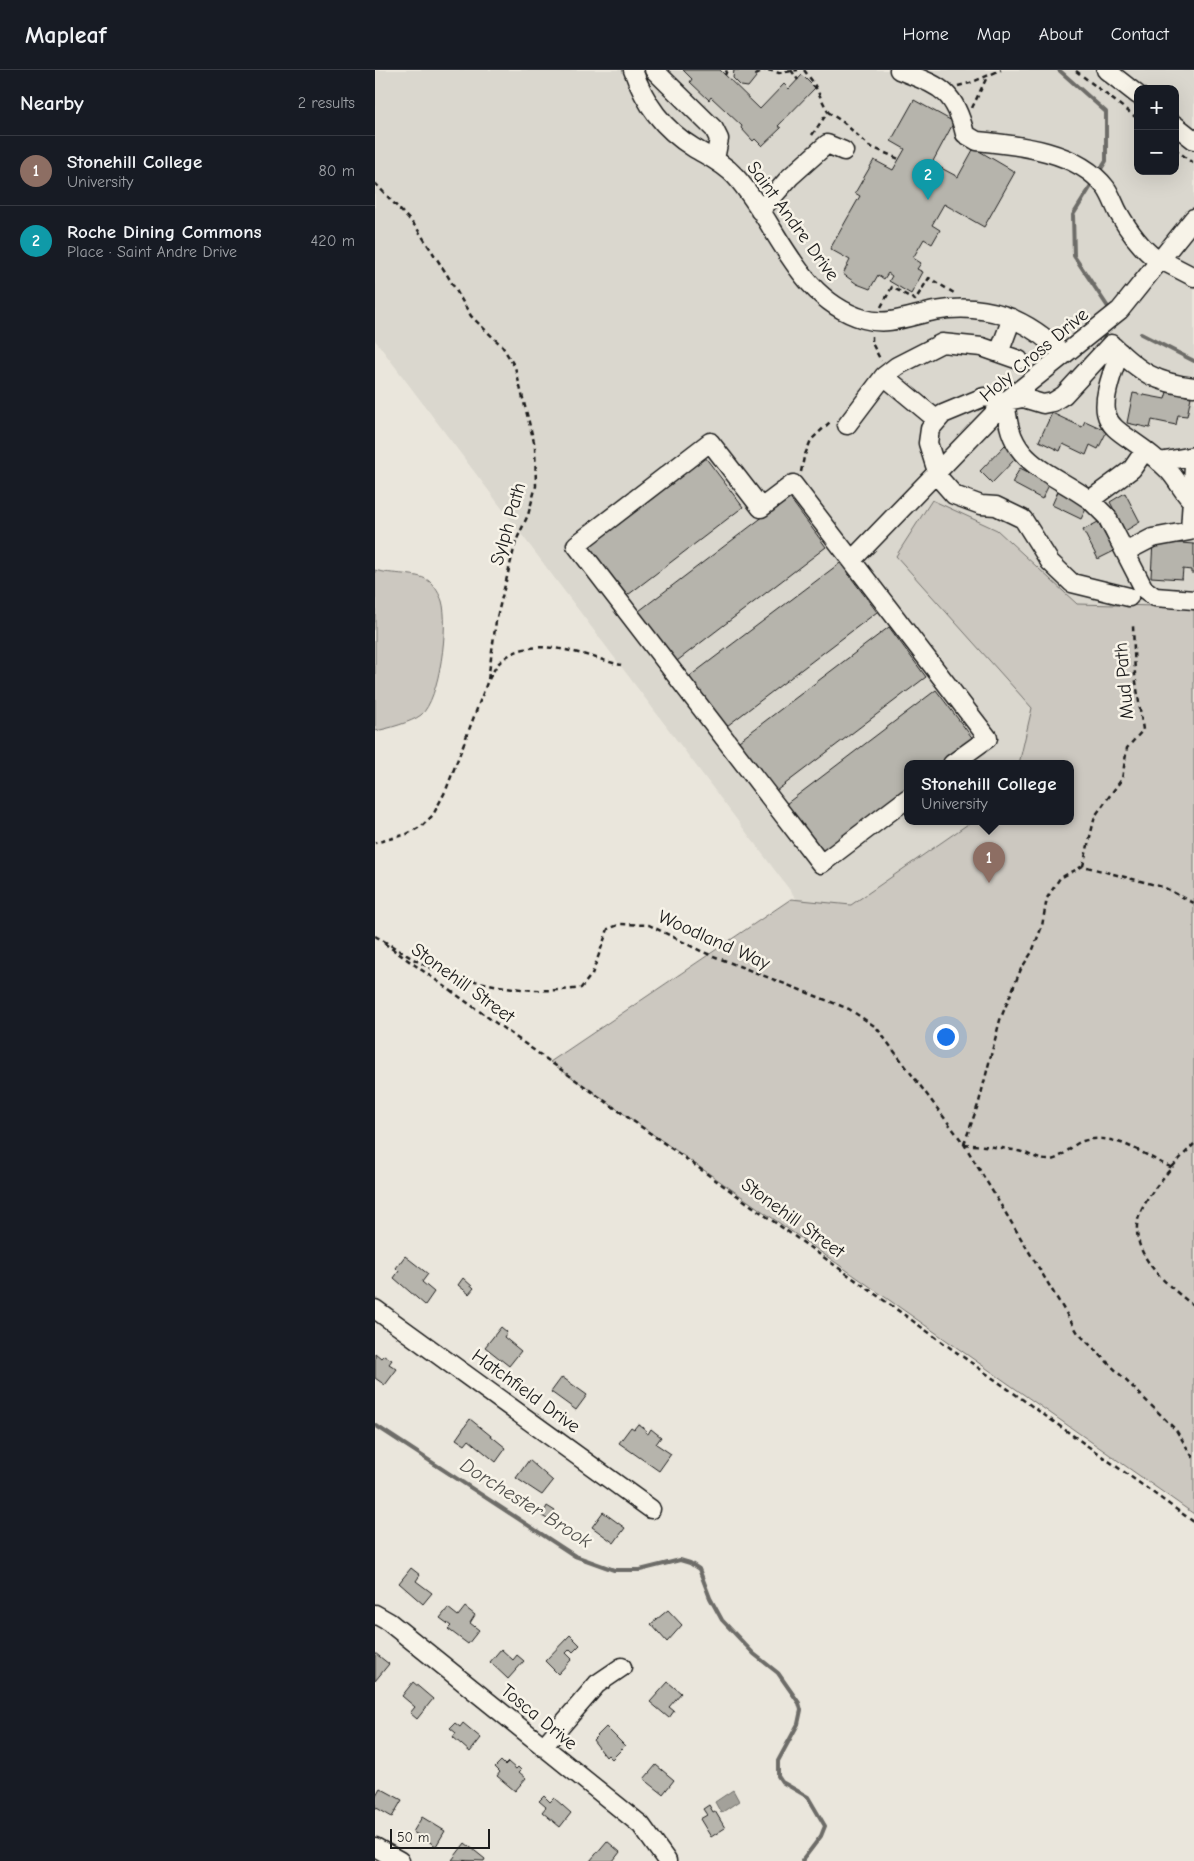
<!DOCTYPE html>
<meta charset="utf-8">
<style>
body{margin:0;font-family:"Comic Neue",sans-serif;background:#242831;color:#f1f3f6}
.controls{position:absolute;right:15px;top:15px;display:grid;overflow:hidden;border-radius:10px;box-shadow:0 5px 20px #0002}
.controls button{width:45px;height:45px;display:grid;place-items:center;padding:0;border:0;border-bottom:1px solid #363941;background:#171b24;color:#f1f3f6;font:25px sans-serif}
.scale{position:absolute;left:15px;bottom:12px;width:100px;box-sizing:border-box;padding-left:5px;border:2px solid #1c1c1c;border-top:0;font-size:14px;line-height:18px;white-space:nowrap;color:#1c1c1c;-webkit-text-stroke:4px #f7f3e8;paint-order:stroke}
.you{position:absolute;left:570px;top:966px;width:18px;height:18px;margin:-12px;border:4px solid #fff;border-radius:50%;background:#1a73e8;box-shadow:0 0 0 8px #1a73e833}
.badge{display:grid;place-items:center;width:32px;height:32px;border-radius:50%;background:#8c9099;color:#fff;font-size:16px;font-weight:700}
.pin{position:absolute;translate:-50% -41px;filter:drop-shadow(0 1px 2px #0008)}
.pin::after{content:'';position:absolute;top:26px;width:18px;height:15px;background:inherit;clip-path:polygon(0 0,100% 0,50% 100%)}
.popup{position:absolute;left:529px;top:690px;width:170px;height:65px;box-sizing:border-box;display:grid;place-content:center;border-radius:10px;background:#171b24;filter:drop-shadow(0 1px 4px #0005);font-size:16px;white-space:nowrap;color:#9ea1a6}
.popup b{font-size:19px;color:#f1f3f6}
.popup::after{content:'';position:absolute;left:50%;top:100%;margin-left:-10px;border:10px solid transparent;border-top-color:#171b24}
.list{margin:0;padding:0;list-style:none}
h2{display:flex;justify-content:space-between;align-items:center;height:65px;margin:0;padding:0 20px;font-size:21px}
h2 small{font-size:16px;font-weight:400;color:#9ea1a6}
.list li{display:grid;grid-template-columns:32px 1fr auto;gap:15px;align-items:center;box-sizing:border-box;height:70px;padding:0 20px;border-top:1px solid #363941}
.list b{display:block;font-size:19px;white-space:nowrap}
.list p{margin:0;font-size:16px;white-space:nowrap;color:#9ea1a6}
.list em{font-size:16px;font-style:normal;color:#9ea1a6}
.map{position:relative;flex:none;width:819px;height:1791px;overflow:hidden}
header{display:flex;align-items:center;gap:30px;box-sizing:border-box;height:70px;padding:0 25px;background:#171b24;border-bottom:1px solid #363941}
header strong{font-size:24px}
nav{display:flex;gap:28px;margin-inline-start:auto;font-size:18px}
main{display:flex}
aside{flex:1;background:#171b24}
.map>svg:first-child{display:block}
</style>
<header>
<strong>Mapleaf</strong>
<nav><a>Home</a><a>Map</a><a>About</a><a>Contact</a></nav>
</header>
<main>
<aside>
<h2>Nearby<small>2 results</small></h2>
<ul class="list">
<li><span class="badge" style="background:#8d6e63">1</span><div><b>Stonehill College</b><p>University</p></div><em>80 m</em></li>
<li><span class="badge" style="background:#0f9aa8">2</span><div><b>Roche Dining Commons</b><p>Place · Saint Andre Drive</p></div><em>420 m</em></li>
</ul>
</aside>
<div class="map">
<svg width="819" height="1791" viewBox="0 0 819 1791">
<rect width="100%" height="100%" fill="#eae6dc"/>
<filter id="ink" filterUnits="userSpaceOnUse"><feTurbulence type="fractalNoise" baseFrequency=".02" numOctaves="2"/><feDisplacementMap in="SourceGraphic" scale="10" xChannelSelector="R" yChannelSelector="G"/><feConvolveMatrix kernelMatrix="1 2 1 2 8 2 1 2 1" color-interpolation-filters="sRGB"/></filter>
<g filter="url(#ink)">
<path fill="#dad7ce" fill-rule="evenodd" d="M0,0H819V1356L0,270ZM763,19H800V101H763ZM533,694H695V752H533Z"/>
<path fill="#ccc8c0" stroke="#74726e" d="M557,430L622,460L702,534L819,537V1444L175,992L416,829L476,835L596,752H695V694H644L657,638L521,486Z
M0,500C15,505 45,502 55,512C60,516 65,525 67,531C74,554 65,629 46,645C37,652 12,659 0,661Z"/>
<path fill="#a3a19a" stroke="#6d6c68" d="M358,1720L364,1731L346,1743L340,1732Z"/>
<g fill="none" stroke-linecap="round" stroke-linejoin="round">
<path stroke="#6d6c68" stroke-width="4" d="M684,0L731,42V91L724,102
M718,113L698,145L699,186L733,237
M766,264L819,291
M0,1355L200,1486L239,1500H265L305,1490L315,1493L324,1499L335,1528L347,1550L379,1584L403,1603L424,1633L426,1640L423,1654L403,1691V1706L407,1712L433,1727L450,1756L446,1766L427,1791"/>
</g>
<path fill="#b6b4ac" stroke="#1c1c1c" d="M308,0H345L385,39L409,14L414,19L427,5L440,18L403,56L406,58L387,76L380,69L378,71L366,58L367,56L336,27L334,30L315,12L317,9Z
M359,0H380L381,7L373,17L366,16L358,8Z
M539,30L579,52L557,93L583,107L599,78L640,102L609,157L569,134L557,155L565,160L557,174L549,169L538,188L546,193L542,199L548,202L536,224L514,211L517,206L513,203L509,209L503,205L495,219L482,214L468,204L475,190L455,179L485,126L480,123L499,90L518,100L530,79L516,71Z
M792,322L816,327L812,346L803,345L801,355L777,350L775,358L752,353L758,323L790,329Z
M677,343L707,357L710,351L732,361L723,379L715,375L711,385L688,374L685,381L664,371Z
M630,375L642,387L617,413L605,401Z
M330,387L368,437L249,528L211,478Z
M645,398L675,413L667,429L637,413Z
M684,419L714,433L706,449L677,435Z
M750,423L765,452L750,461L735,432Z
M414,427L451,477L298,594L260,544Z
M723,452L739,481L723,489L708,460Z
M778,471L819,474V503H816V500L808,499L807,509L776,507Z
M465,493L502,542L348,659L311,609Z
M514,557L551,607L397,724L360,674Z
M561,620L599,670L566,694H533V720L445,786L407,737Z
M30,1186L53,1204L47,1212L59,1222L50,1235L19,1208L24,1201L21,1198Z
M88,1208L99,1218L94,1224L83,1215Z
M126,1257L132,1262L129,1267L146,1281L134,1296L110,1277Z
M0,1283L6,1288L9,1285L17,1290L14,1294L22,1299L10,1315L0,1308Z
M187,1307L212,1325L201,1340L176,1322Z
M95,1349L131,1378L121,1392L94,1370L90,1375L81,1369Z
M263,1354L271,1360L270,1362L273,1364L276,1359L286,1367L281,1374L296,1384L284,1401L244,1373L256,1357L259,1359Z
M154,1390L178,1411L167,1425L141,1408Z
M172,1436L180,1441L174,1450L167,1446Z
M228,1442L250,1458L239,1473L217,1457Z
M36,1498L45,1505L41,1511L57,1523L48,1534L24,1513Z
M90,1537L100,1545L95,1553L104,1560L93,1574L73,1559L76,1556L65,1548L73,1538L83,1546Z
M293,1540L307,1555L292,1572L276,1554Z
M195,1565L205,1575L198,1582L195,1579L191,1583L197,1589L183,1604L170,1591Z
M126,1579L138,1590L142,1585L149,1591L133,1609L115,1592Z
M0,1583L14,1594L0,1611Z
M38,1612L58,1629L42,1649L35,1643L40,1637L27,1626Z
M293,1612L306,1623L294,1637L299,1641L294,1648L275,1632Z
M80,1653L85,1657L88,1653L106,1668L95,1682L78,1667L81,1663L75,1658Z
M231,1657L250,1676L237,1689L233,1685L231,1687L218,1670Z
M126,1691L130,1695L133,1692L141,1699L143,1697L146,1700L144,1702L151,1708L140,1721L122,1706L125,1702L120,1697Z
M281,1695L299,1710L288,1724L269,1709Z
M5,1718L27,1730L17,1747L0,1737V1727Z
M169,1726L175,1732L179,1728L196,1743L185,1757L167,1742L171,1737L164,1731Z
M334,1735L338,1742L340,1741L350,1758L336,1767L325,1749L332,1745L328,1739Z
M47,1747L70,1761L61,1776L38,1762Z
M232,1771L245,1782L238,1791H215Z
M90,1773L110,1789L109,1791L77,1790Z"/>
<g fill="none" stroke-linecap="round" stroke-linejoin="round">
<g stroke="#1c1c1c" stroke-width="21">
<path id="minor" d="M258,0C270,34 288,59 319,78C334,87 348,93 360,106C403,153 421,229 489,249C513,256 535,246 559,241C612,232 652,248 689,285
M279,0L339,59L344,69L340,89
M524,0C563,16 579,18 590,64L602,71C644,75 703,81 731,118C736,125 739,134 743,142C752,158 766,178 781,189
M731,0L763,25
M800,55L819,70
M385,141L415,107L452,74L469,81
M786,190L819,207
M736,274L689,325L678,332L668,334L648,328L631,331L609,327L568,344L555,359L553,373L564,408L579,425L606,435L621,436L648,449L675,492L697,513L754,527
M738,276C765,302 781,313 819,317
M745,282C710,370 743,349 793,400C803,410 809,425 819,433
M624,283L637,248
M509,306L562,350
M631,331C632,394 672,399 715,430L757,399L770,380
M472,355L509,306L522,296L567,273L607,277L644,290
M784,392L819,386
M715,430L732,447L769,519L780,527L819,530
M750,482L777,468L815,461L819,396
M477,490L631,331L745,240L819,148
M533,728L446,794L201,475L335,372L386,438L418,414L613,668L577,694
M0,1239L276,1439
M0,1544L14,1552L266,1755L292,1791
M168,1677L222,1614L247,1597
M0,1777L25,1791"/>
</g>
<path stroke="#1c1c1c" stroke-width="2.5" stroke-dasharray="5 4" stroke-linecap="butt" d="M393,0L404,3L423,0
M416,0L423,10
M429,0L438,12L453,42
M701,1L763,49
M350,5L352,0
M381,5L390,0
M583,16L595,13L626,0
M597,38L612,7
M437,65L453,42L468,52L494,76L524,89
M800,79L819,94
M0,113L41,157L71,203L96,246L127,276L140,297L160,376L161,416L153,445L141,471L121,551L113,610L71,720L58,745L47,756L32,764L0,773
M506,237L517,217L540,230L554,208L579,223
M497,266V273L506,291
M426,402L429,387L436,370L455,352H458
M114,609C117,604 120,597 124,593C156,561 209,586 246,595
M708,796L720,746L747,709L752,678L768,660L760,605L758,556
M0,866C20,877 40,892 61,900C106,915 159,925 206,918L217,904L233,859L246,854L274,855L328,882L474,939L501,957L589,1074L703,1263L801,1360L819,1389
M9,873L819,1452
M589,1074L604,1032L625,950L646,899L657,882L667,856L672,828L685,808L708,796L788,817L819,833
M589,1074C607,1076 625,1077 643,1081C654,1083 663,1091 675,1090C687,1089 697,1074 708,1071C742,1061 770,1087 798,1098
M819,1074C802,1091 763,1132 762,1156C760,1190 795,1217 819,1236"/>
<use href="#minor" stroke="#f7f3e8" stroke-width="18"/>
</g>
</g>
<g text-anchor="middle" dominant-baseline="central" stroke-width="5" stroke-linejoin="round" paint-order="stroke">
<g font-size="19" fill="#1c1c1c" stroke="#f7f3e8">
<text transform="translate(418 151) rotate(54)">Saint Andre Drive</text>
<text transform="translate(659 285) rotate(-40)">Holy Cross Drive</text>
<text transform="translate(133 454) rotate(-74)">Sylph Path</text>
<text transform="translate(749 611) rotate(-95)">Mud Path</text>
<text transform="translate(339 870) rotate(24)">Woodland Way</text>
<text transform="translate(88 913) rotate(36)">Stonehill Street</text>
<text transform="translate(418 1148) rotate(36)">Stonehill Street</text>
<text transform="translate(151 1321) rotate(36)">Hatchfield Drive</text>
<text transform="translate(164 1647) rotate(39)">Tosca Drive</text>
</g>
<g font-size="20" font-style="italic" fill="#52514e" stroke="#f7f3e8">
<text transform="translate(151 1433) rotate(32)">Dorchester Brook</text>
</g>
</g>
</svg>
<div class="controls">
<button>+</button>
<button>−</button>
</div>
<div class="scale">50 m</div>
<div class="you"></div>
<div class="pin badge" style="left:614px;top:813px;background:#8d6e63">1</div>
<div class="popup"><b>Stonehill College</b>University</div>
<div class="pin badge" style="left:553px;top:130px;background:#0f9aa8">2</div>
</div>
</main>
